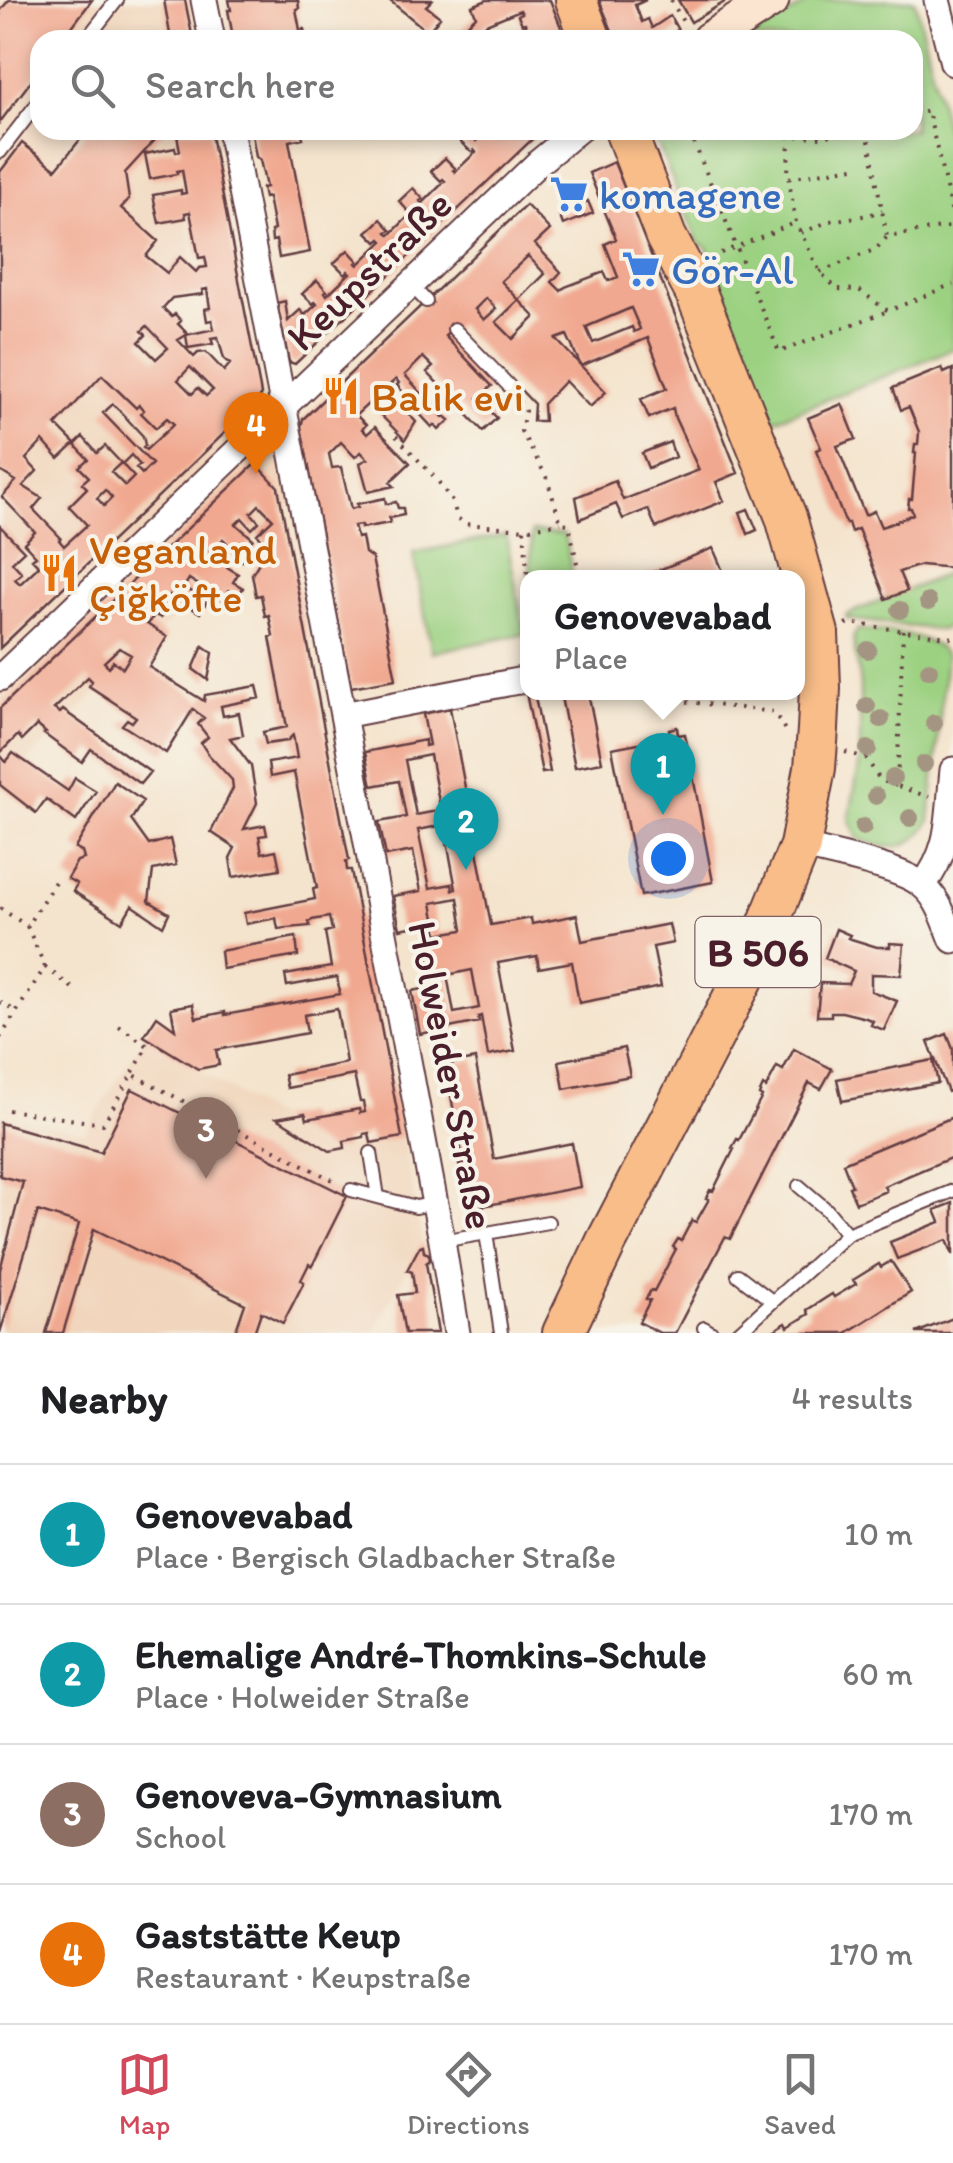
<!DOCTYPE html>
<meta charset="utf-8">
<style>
body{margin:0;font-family:Itim,sans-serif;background:#f2f2f2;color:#202124}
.you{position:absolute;left:668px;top:858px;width:35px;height:35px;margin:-25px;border:8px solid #fff;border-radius:50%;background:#1a73e8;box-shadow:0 0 0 15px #1a73e833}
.badge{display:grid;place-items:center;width:65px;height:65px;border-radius:50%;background:#d1495b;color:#fff;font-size:32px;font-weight:700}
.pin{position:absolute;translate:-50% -82px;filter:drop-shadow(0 2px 5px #0008)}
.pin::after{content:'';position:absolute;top:52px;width:35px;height:30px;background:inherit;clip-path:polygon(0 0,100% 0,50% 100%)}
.popup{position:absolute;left:520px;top:570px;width:285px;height:130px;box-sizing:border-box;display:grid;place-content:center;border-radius:20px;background:#fff;filter:drop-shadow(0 2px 8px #0005);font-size:32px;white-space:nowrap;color:#757577}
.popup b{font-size:38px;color:#202124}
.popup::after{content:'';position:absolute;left:50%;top:100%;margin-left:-20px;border:20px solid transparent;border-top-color:#fff}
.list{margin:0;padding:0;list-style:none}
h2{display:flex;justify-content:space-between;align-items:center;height:130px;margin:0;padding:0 40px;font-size:42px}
h2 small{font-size:32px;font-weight:400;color:#757577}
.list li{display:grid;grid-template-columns:65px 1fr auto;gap:30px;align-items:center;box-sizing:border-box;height:140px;padding:0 40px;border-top:2px solid #e0e0e0}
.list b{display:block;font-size:38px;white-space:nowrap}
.list p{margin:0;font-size:32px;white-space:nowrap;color:#757577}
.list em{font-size:32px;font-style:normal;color:#757577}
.icon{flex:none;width:55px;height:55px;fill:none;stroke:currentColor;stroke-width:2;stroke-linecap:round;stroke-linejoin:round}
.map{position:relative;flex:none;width:953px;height:1333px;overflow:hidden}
.search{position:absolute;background:#fff;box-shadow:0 5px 15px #0003;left:30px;right:30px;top:30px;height:110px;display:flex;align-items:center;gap:25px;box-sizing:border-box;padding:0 35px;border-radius:30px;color:#757577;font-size:38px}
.sheet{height:690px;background:#fff}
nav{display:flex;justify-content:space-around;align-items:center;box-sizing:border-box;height:140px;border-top:2px solid #e0e0e0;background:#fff;font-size:28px;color:#757577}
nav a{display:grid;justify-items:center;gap:5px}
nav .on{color:#d1495b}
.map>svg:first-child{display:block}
</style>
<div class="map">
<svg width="953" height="1333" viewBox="0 0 953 1333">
<rect width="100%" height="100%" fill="#f7f3e8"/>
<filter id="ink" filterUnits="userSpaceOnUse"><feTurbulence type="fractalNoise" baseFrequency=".01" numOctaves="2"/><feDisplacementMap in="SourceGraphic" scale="20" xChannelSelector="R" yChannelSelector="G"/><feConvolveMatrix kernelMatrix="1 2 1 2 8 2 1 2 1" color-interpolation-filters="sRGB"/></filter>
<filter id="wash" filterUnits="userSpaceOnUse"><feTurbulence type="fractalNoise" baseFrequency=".0048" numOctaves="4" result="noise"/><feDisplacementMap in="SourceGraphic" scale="40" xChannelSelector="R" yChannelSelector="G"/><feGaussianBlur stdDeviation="2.25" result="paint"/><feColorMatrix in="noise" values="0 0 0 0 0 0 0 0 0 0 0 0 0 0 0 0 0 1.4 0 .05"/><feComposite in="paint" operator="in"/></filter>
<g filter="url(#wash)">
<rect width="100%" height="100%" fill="#f4e4cd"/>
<path fill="#f1d5bc" d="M0,0H189L197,40H40V130H174L196,278L160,314L278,435L292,503L0,788Z
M144,1038L331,1151L403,1137L423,1245L419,1247L373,1333H0V1270L10,1236L0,1233V1115L85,1132Z"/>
<path fill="#9cd182" stroke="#737856" stroke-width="2.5" d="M812,0H915L953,159V349L770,422L710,274L714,271C714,262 710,251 704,245H699L657,142L684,130H913V40H747Z
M532,532L564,534L573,577H530Z
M506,535L525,634L432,652L413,553Z
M953,571V605L950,624L941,630L847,619L846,615Z
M858,629C885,633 929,631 946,656L930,820C912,852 890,852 858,839L849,819L860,761V681L853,638Z"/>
<g id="blocks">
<path fill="#f1a890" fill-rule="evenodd" d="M9,0H92L62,40H40V69L0,122V11Z
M164,0H185L193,40H171Z
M229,0H298L299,8L296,9L300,30L304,29L306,40H237L236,36L233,37L228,10H231Z
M389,0H432L426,6L440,17L428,32Z
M487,0H550L566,40H506L504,35L526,26L525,23L522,24L518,15L522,13L520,10L486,24L474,40H471L460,31L476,16L472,6Z
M599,0H646L635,5L642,22L648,19L652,28L670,16L678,30L663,40H616Z
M678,0H728L691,22Z
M88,130H164L125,173L129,199L121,208L158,241L146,256L167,273L180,257L196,272L199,268L207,267L205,257L199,258L190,212L185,213L186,218L159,223L153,195L181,190V194L186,193L182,170L177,171V174L150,179L145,154L175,148L176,152L180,151L176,130H210L261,394L258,401L0,648V526L24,551L12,562L22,573L15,579L20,584L39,566L32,559L36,556L24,543L35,532L2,497L16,481L0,471V172L22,143L56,169ZM207,289L210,308L205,309L207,321L212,320L214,329L186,335L188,348L213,344L211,338L218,337L224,359L230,364L224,371L206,352L198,353L194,357L178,340L188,334L178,324L181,321L175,314L172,317L163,308L172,298L203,294L202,290ZM147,326L168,348L156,359L139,342L146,335L142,331ZM190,367L213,390L206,396L198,388L192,394L178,380ZM102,375L136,408L139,405L144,410L141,413L156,428L167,418L174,424L146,450L143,448L145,445L143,436L113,404L103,413L152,464L142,474L136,468L140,465L131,455L122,464L134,477L125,486L111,472L121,463L105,446L97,453L83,437L75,445L88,459L79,467L89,477L82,483L87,488L69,506L87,525L64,546L59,540L61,538L33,509L42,498L23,486L37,471L26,459L43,441L59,459L75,444L56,425ZM105,490L112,498L104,506L97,498Z
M254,130H301L303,138L289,141L310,252L279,258L276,240L272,241L271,231L274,230L268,197L264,198L262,188L266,187L260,160L256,157L252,134H255Z
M458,130H464L476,141L483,133L480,130H542L295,364L289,362L277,303L285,301L288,321L300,310L305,315L317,304L315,302L313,304L302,294L317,280L327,291L325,292L327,295L350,273L348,271L345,274L334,263L348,250L358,261L356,263L358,265L383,241L381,239L377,242L367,232L374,226L381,219L391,230L387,232L390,235L414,211L412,209L409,212L399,201L413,188L423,199L420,201L422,204L445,181L443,179L441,181L431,171L445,158L455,168L453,170L455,172L476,152L474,150L471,152L453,135Z
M658,130H672L674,135L662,140Z
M614,162L738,473L716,482L724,501L656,528L648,509L623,519L616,504L580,519L576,497L615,481L623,500L699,470L675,418L673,408L649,418L641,399L667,388L648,338L581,366L567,335L556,339L585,370L606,392L590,407L565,381L543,404L544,421H533L534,404L458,324L445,336L492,386L478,398L497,418L483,431L427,372L433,367L423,357L405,375L443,417L445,416L450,420L439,430L435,425L432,427L419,413L427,406L420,399L414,405L397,385L399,383L396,379L385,389L416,422L405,440L369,403L356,415L366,425L362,429L367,434L375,427L410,463L390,482L394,486L368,492L360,463L368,459L361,452L355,457L341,442L329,454L332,468L341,467L351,509L358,507L357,504L385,498L386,504L396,502L398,508H403L404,515L389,518L390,523L361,528V525L354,526L357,538L362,537L365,553L372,558L396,679L351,687L301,427L303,419L526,205L550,230L535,244L561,272L552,282L561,291L565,287L604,272L608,281L618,277L605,244L616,239L589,173ZM528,256L545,274L519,300L535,317L513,339L496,322L519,300L501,281ZM486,298L496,309L484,320L475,309ZM631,308L640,329L634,332L632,327L593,343L586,327Z
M588,201L593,213L563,225L559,214Z
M942,368L944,373L953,369V568L921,565L899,572L907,591L886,599L858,529L851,532L848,523L846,524L816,450L821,448L808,418L842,404L856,439L837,446L865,515L874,511L881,527L890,524L913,514L911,508H908L909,499H912L916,453H914L915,444H918L919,432L909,407L901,410L893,388Z
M670,442L675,457L648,468L642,453Z
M256,463L278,487L349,860L346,861L347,870H351L402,1137L371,1143L369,1133L364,1134V1137L344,1141L345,1148L330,1151L277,1118L305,1113L307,1119L359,1109L360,1113L365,1112L363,1102H360L354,1075L287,1088L284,1075L346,1063L337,1009L304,1015L307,1033L216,1050L219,1065L198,1069L144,1036L157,1016L175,1029L171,1008L193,1004L196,1018L225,1012V1015L340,994L337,977L287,986L285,975L331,967L325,932L332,930L329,917L312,920L309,922L310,926L278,929L276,918L246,924L244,913L315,899L313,889L317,888L294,772L270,777L268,763L297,758L293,735L287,741L266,744L263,732L287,727L270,637L273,636L269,615L265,616L261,595L256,596L252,574L260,561L250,552L242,561L226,545L227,543L223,539L215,548L212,545L205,553L238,574L233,582L243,588L238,596L229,590L223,600L189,579L184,587L207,601L200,613L170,595L165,606L167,608L161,618L155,615L147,624L167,637L149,667L204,701L205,695L257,686L260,698L221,706L223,716L239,713L243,735L230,738L251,766L257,803L244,829L265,825L267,835L259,836L262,853L276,850L280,869L233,877L230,858L235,848L211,832L233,788L232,780L208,754L201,743L208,737L198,724L204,718L193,709L166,753L122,725L127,719L132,722L136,717L89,686L92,681L88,677L54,709L60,713L63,710L150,772L140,784L91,749L82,762L44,734L46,733L37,725L22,740L18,735L0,753V708ZM259,505L273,519L257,534L266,543L267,550L265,554L254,546L251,549L248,545L253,539L236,524L242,518L252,529L259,522L251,513ZM119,648L131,655L123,668L113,661L109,667L104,662Z
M748,509L757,530L748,534L740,512Z
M713,548L725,576L722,578H639Z
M203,646L213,653L208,680L193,669Z
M530,692H534L550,772L542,773L526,693Z
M560,692H588L602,762L575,767Z
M450,708L491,925L531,918L532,924L577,915L582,941L669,924L673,943L653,947L661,987L579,1003L572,962L539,968L537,956L498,963L515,1051L488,1056L481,1016L478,1017L479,1022L420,1034L412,991L439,986L434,962L429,963L427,951L431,950L427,924L400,929L393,896L421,891L413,851L386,856L379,822L406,817L399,781L372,786L365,752L425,740V746L429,745L423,714ZM430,755L442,817L438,818L437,811L416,815L405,760ZM444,825L456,889L453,890L452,884L430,888L418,830ZM458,898L463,930L438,934L432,903ZM472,970L479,1008L454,1013L447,975Z
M677,727L678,735L685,734L713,882L641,896L612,748L670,737L669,729Z
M13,753L68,791L75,778L96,791L76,821L46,799L36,813L0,785V755L6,762Z
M115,782L143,801L131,820L149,845L170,839L176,865L153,870L149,901L169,913L163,926L132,905L122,922L73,891L77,884L67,878L77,861L84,859L82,852L75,848Z
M836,929L850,935L848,938L877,947H890V943L904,944L901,975L871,974V991L897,1001L884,1030L871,1025L873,1021L866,1018L842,1012H831V1016H817L820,983L848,984L854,971L825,958Z
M296,937L298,956L222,969L220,951Z
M947,1034L953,1049V1090L948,1092L928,1042Z
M624,1048L630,1076L564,1089L559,1061Z
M794,1049L832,1069L821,1089L809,1083L730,1239L725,1237L675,1333H660L639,1322L650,1300L646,1299L651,1290L654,1291L676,1249L673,1247L678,1239L681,1241L692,1220L696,1222L709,1199L706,1198L710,1190L713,1191L734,1149L732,1148L737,1139L739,1140L762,1097L759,1095L763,1086L766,1088L777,1067L783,1070Z
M475,1059L494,1159L572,1143L580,1187L468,1209L459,1165L464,1164L445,1065Z
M933,1060L938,1083L842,1101L837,1079Z
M132,1089L347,1196L312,1266L309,1264L301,1280L304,1282L283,1323L261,1312L254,1333H235L245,1304L94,1229L63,1333H46L79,1224L38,1211L0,1333V1270L23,1182L0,1176V1123L101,1152Z
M953,1117V1157L884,1186L886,1191L856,1203L849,1187L852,1186L843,1163Z
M953,1203V1255L947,1240L897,1259L890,1242L940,1222L935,1210Z
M423,1245L424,1252L429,1254L430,1260L426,1263L438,1333H405L398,1295L415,1293L412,1272L407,1270L420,1246Z
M891,1261L911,1292L846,1333H770L786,1323L788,1327L809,1314L807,1310L832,1294L834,1297L856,1284L853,1280L879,1264L881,1267Z
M953,1318V1333H916Z"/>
</g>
</g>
<g filter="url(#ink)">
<use href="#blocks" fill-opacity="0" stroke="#643d43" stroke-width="2.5"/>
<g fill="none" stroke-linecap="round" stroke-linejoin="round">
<g stroke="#643d43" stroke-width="16">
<path id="lane" d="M86,40L117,0
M0,152L40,100
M411,285L426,301
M454,329L509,386
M371,1153L378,1197
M799,1186L827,1210L847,1234
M351,1190L416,1207L435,1203
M486,1233L501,1333
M442,1241L548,1222
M738,1275L772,1301
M704,1328L712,1333
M738,1333L847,1234L953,1191"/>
</g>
<g stroke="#643d43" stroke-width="29">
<path id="street" d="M204,0L212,40
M937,0L953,63
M230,130L343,715L442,1241L457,1333
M0,678L539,162L578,130
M343,715L528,679
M800,846C830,854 901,867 922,885C939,898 945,921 953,940
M923,885C952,848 948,815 953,770"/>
</g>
<g stroke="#643d43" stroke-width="39">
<path id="secondary" d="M709,40L771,0"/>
</g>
<g stroke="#643d43" stroke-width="44">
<path id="primary" d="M576,0L591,40
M563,1333L606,1243L756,954L800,846L815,768L818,729L820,688L818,633L786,517L697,295L666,237L625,130"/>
</g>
<path stroke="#643d43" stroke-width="4" stroke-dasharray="2.5 8" stroke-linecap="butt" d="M671,0L686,27
M790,35L791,40
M913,115L928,111L953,218
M720,130L693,140L779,352L888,311
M851,130L823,137L789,136L788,175L796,223L820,272L837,289L859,290L888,311L953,284
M867,130L887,237
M789,178L854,167
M801,233L830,221L869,215L882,210
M711,257L795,223
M820,272L876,249L887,237L953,226
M519,401L525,411L521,431L546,476L561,523L569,524L580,578
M396,436L438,481L453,503L457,517L464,524L524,529L561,523
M524,529L528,582
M846,625L850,623L953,638
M903,630L897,786L929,797
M647,692L656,698L774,712L785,730
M845,752L866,758L880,780L897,786
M0,908L27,926
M45,967L75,990
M0,1002L17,1012
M119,1026L148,1046L132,1074
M0,1038L45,967L27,926L56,880
M8,1110L103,1124L132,1074L338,1183"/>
<use href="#lane" stroke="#fff" stroke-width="12"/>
<use href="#street" stroke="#fff" stroke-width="25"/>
<use href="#secondary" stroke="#fce5d0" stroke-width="35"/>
<use href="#primary" stroke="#f8bd89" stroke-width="40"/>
</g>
<g fill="#a49582">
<circle cx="928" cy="602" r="9"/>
<circle cx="900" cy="610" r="9"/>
<circle cx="868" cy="650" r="9"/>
<circle cx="929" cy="670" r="9"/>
<circle cx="867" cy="706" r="9"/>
<circle cx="881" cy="719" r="9"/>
<circle cx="934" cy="723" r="9"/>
<circle cx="868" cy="749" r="9"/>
<circle cx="924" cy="764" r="9"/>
<circle cx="893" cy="778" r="9"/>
<circle cx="876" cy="796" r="9"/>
<circle cx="910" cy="818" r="9"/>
<circle cx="863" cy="827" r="9"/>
</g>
</g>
<defs>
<g id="supermarket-bare" transform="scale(3)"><path d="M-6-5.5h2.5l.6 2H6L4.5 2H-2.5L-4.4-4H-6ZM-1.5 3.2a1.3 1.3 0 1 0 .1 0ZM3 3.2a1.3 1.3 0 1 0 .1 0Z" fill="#3f7fe0" stroke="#f7f3e8" stroke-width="2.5" paint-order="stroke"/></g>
<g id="restaurant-bare" transform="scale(3)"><path d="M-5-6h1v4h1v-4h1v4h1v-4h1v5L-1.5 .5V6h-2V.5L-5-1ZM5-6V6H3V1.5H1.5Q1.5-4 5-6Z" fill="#e8710a" stroke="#f7f3e8" stroke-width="2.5" paint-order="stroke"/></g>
</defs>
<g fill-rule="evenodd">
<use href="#supermarket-bare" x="569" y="194"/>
<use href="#supermarket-bare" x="641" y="269"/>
<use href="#restaurant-bare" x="341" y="396"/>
<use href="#restaurant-bare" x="59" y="573"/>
</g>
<g text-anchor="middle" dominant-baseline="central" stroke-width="8" stroke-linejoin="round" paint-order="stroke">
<rect fill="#f7f3e8" stroke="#7e5f64" stroke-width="2.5" x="695.5" y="917" width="125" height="70" rx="8"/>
<g font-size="40" font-weight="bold" fill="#4a1f2b">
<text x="758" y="952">B 506</text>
</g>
<g font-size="42" fill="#366cbe" stroke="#f7f3e8" text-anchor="start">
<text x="599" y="194">komagene</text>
<text x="671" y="269">Gör-Al</text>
</g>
<g font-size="42" fill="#4a1f2b" stroke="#f7f3e8">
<text transform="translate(369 270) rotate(-44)">Keupstraße</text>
<text transform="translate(452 1075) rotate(79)">Holweider Straße</text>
</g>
<g font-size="42" fill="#c56008" stroke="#f7f3e8" text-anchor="start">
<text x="371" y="396">Balik evi</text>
<text x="89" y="549">Veganland<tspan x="89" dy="48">Çiğköfte</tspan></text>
</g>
</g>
</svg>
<div class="you"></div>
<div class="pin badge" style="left:663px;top:815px;background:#0f9aa8">1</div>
<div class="popup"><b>Genovevabad</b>Place</div>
<div class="pin badge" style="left:466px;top:870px;background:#0f9aa8">2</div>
<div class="pin badge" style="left:206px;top:1179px;background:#8d6e63">3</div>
<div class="pin badge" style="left:256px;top:474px;background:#e8710a">4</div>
<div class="search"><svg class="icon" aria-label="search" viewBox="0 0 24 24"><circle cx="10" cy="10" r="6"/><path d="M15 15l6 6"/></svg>Search here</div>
</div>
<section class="sheet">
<h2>Nearby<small>4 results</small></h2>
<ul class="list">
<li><span class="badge" style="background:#0f9aa8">1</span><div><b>Genovevabad</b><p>Place · Bergisch Gladbacher Straße</p></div><em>10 m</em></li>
<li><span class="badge" style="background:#0f9aa8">2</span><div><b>Ehemalige André-Thomkins-Schule</b><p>Place · Holweider Straße</p></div><em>60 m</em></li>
<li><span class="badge" style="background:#8d6e63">3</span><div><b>Genoveva-Gymnasium</b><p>School</p></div><em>170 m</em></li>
<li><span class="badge" style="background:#e8710a">4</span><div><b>Gaststätte Keup</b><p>Restaurant · Keupstraße</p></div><em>170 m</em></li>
</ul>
</section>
<nav>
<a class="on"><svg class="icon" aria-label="map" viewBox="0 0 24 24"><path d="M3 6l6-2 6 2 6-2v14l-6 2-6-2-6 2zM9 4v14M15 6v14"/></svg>Map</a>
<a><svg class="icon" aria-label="directions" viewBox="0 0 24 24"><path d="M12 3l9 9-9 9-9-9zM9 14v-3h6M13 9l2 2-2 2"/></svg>Directions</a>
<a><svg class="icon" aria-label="saved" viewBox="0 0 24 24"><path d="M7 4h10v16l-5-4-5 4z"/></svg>Saved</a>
</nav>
